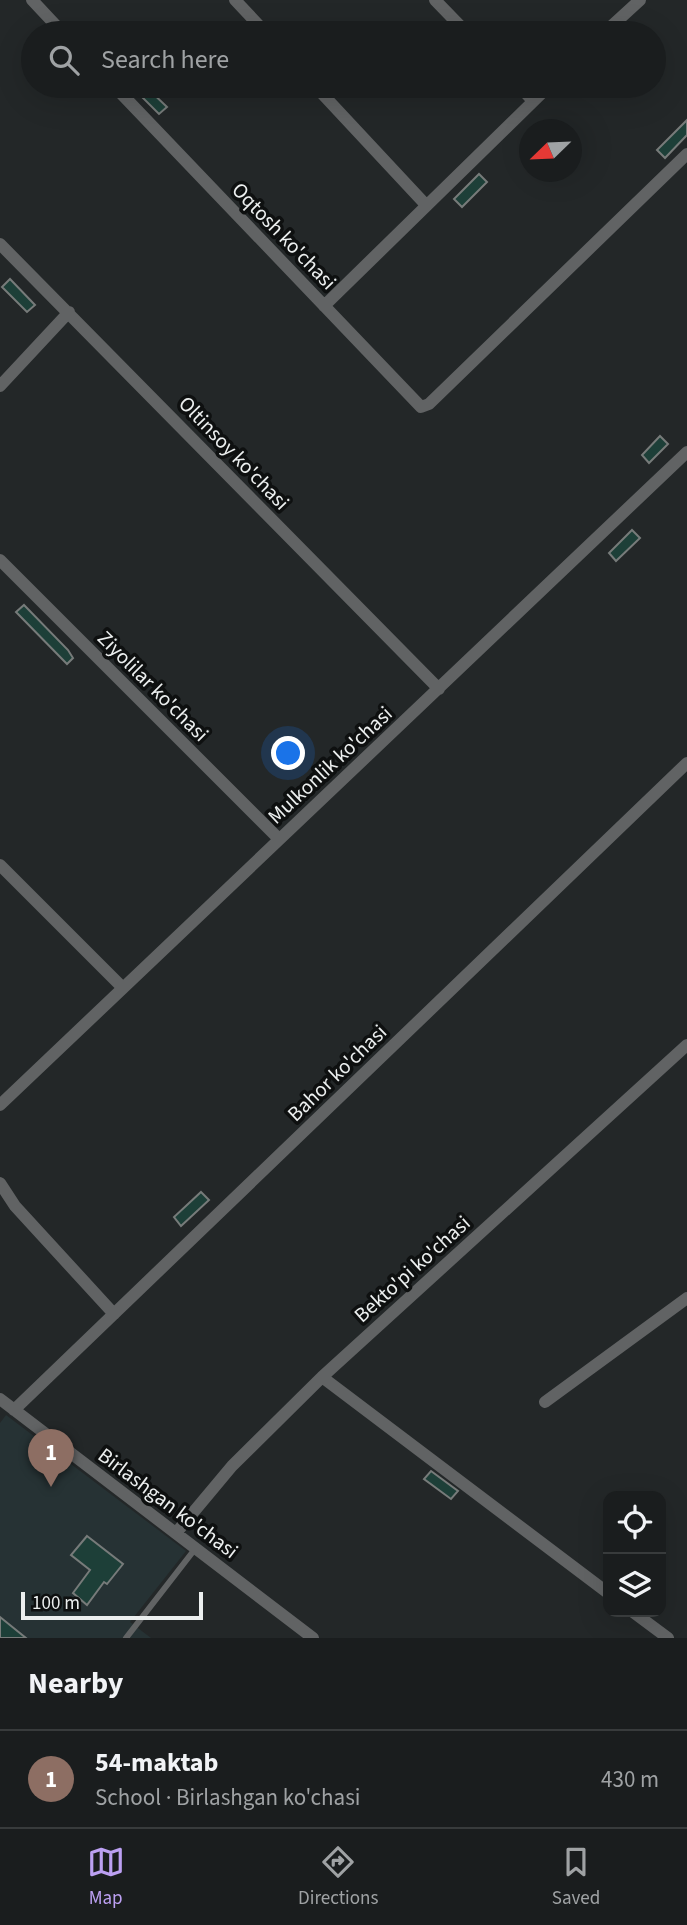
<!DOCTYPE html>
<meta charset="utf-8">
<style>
body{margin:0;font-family:"Source Sans 3",sans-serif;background:#272a2b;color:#f1f3f6}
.controls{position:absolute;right:21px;bottom:21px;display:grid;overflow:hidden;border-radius:14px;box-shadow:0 7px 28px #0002}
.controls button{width:63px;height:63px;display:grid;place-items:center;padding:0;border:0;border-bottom:2px solid #383b3c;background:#1a1d1e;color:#f1f3f6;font:35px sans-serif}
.compass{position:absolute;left:519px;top:119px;width:63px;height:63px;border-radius:50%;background:#1a1d1e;box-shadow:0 7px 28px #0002;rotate:247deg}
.scale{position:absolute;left:21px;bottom:18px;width:182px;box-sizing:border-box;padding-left:7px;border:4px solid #ecefef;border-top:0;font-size:19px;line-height:24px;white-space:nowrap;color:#ecefef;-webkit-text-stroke:5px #0e1010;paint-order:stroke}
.you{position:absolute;left:289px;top:754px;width:24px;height:24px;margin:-18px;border:5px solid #fff;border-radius:50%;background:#1a73e8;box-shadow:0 0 0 10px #1a73e833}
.badge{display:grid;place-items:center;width:46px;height:46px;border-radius:50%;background:#bca0f2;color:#fff;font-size:23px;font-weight:700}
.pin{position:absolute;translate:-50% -58px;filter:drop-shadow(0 2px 4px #0008)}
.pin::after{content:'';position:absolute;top:37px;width:24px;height:21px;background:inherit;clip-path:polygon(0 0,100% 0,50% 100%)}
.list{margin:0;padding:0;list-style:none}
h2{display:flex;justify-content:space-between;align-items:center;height:91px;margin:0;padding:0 28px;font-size:30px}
h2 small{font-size:23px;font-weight:400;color:#9fa2a4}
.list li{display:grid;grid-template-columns:46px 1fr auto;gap:21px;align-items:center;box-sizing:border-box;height:98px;padding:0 28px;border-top:2px solid #383b3c}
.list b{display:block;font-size:26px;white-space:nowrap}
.list p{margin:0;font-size:23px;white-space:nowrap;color:#9fa2a4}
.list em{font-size:23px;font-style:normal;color:#9fa2a4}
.icon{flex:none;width:38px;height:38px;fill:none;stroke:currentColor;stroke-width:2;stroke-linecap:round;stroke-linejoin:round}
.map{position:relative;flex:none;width:687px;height:1638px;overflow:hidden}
.search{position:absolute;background:#1a1d1e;box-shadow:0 7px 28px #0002;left:21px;right:21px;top:21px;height:77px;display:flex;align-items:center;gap:18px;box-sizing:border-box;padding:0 24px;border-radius:38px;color:#9fa2a4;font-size:26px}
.sheet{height:189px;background:#1a1d1e}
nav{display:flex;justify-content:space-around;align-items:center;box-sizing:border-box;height:98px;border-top:2px solid #383b3c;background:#1a1d1e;font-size:19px;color:#9fa2a4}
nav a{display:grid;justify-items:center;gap:4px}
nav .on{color:#bca0f2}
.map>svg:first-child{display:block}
</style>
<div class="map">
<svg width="687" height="1638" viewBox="0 0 687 1638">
<rect width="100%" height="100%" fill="#232728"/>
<path fill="#263234" d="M6,1415L186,1551L130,1622L151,1638H0V1423Z"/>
<path fill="#1d3f38" stroke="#777b7a" stroke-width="2" d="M131,86H145L167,107L159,114Z
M687,120V135L665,158L657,150Z
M479,174L487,182L462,207L454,199Z
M10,279L35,305L27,312L2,287Z
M660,436L668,444L649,463L642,455Z
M632,530L640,538L616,561L609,553Z
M24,605L68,650L73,658L67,664L16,612Z
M201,1192L209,1200L181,1226L174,1217Z
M431,1471L458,1491L451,1499L424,1479Z
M87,1536L123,1564L107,1584L104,1582L87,1605L73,1593L90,1570L71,1555Z
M0,1617L26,1638H0Z"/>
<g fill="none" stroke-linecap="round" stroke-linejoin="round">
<path stroke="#616364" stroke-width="6" d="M126,1638L195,1549"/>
<path stroke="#616364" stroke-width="12" d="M32,0L63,33
M235,0L266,33
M435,0L467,33
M604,33L640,0
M114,86L421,407L429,404L687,154
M315,86L426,205
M519,86L533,101
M0,244L439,689
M324,306L549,86
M0,386L69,312
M0,560L279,839
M0,865L123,988
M0,1105L687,452
M0,1183L15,1206L114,1314
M322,1377L608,1593
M0,1399L313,1638
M545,1402L687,1298
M14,1410L687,763
M176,1533L232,1466L322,1377L687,1045
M633,1612L668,1638"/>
</g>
<g text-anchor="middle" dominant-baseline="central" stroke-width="7" stroke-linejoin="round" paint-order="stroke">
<g font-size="21" fill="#ecefef" stroke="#0e1010">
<text transform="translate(284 236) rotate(46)">Oqtosh ko'chasi</text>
<text transform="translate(234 453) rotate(46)">Oltinsoy ko'chasi</text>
<text transform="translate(153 686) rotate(45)">Ziyolilar ko'chasi</text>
<text transform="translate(330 765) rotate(-43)">Mulkonlik ko'chasi</text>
<text transform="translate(337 1073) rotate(-44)">Bahor ko'chasi</text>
<text transform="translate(412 1269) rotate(-42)">Bekto'pi ko'chasi</text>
<text transform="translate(168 1503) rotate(37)">Birlashgan ko'chasi</text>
</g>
</g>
</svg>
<div class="controls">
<button><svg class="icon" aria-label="locate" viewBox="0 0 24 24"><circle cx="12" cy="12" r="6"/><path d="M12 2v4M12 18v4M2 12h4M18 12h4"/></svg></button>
<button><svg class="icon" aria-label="layers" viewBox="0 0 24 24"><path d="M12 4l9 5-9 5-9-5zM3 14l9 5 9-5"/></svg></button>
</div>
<svg class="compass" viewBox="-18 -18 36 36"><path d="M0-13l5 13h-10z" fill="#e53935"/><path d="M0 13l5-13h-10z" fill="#9fa2a4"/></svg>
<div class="scale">100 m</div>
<div class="you"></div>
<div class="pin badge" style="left:51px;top:1487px;background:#8d6e63">1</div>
<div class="search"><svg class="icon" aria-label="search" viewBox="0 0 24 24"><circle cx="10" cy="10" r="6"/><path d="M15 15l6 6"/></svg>Search here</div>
</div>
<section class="sheet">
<h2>Nearby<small></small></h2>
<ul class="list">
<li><span class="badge" style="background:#8d6e63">1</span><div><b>54-maktab</b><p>School · Birlashgan ko'chasi</p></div><em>430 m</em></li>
</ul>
</section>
<nav>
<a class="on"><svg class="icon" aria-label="map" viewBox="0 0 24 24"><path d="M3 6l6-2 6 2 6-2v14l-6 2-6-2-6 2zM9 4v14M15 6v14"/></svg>Map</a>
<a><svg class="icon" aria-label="directions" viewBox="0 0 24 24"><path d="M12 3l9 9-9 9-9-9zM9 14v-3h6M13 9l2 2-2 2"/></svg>Directions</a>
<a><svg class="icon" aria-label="saved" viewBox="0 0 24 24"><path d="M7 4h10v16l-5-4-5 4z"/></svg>Saved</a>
</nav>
